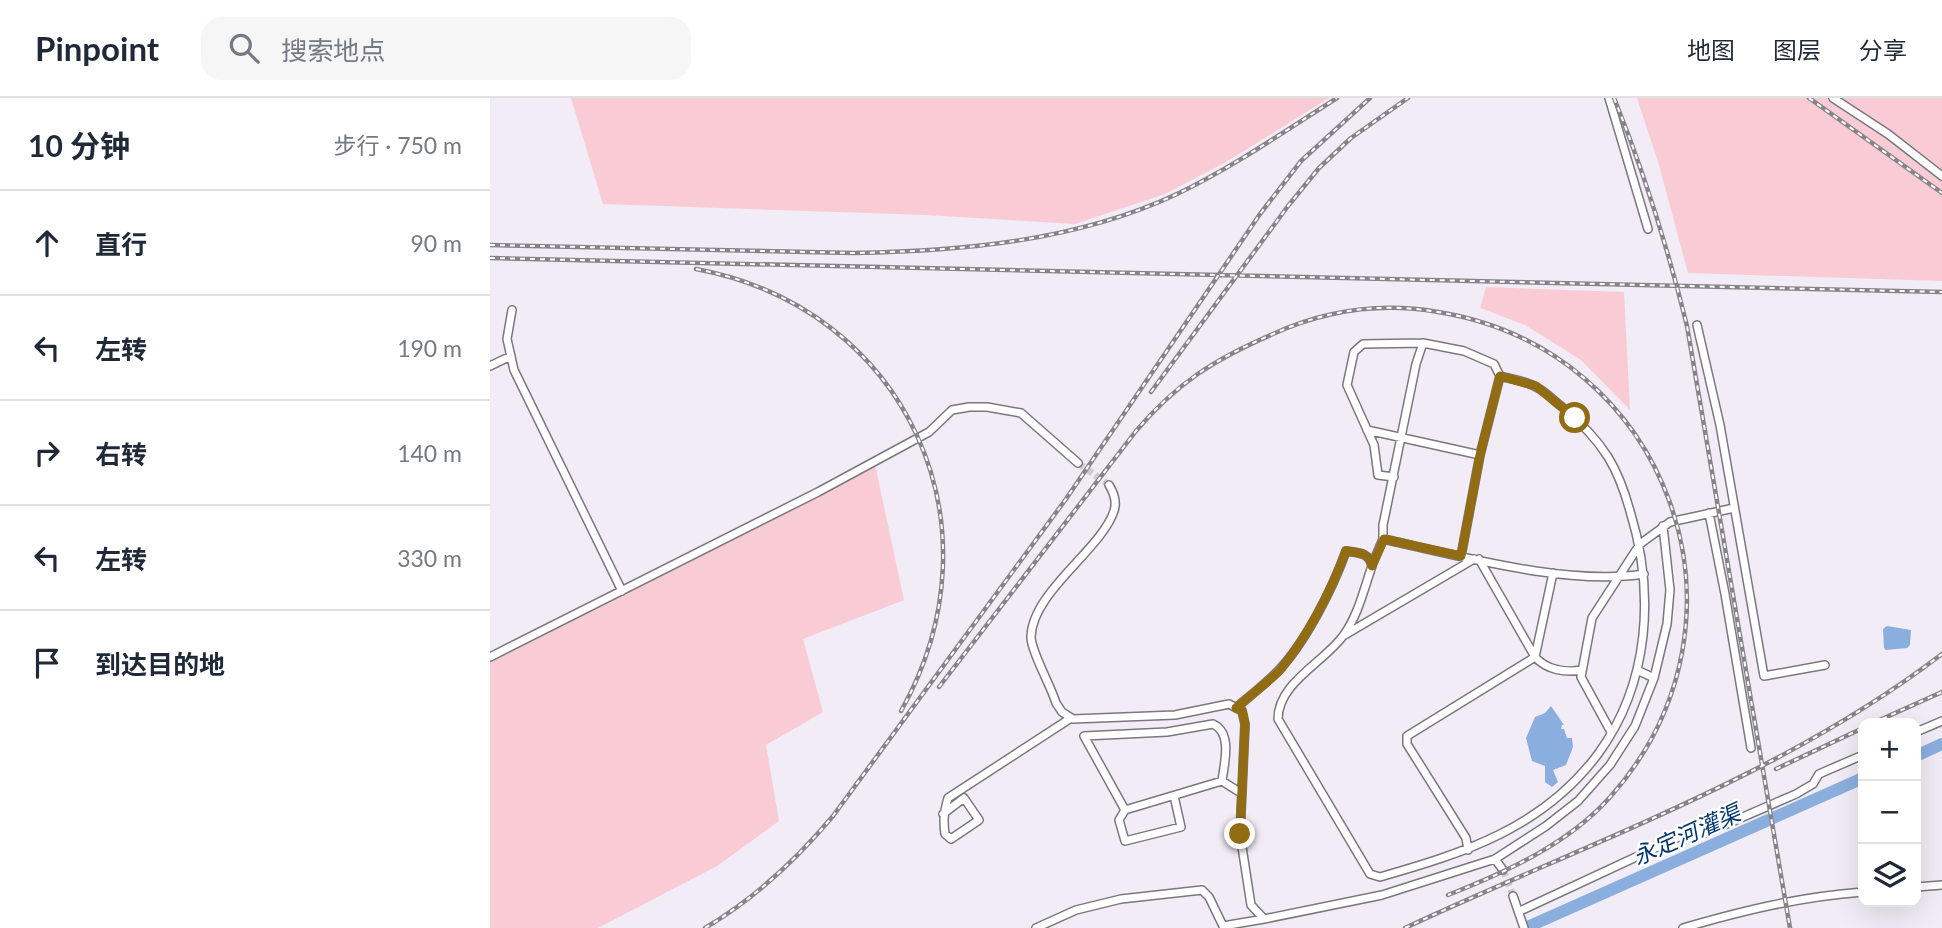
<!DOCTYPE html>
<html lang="zh">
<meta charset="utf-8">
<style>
body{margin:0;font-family:Lato,"Noto Sans SC",sans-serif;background:#f6f6f7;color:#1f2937}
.controls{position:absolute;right:21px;bottom:21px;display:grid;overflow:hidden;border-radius:14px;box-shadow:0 7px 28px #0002}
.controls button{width:63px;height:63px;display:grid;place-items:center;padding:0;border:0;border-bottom:2px solid #e0e1e3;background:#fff;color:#1f2937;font:35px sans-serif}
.stop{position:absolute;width:21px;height:21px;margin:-16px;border:5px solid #916c12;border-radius:50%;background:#fff}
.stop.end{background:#916c12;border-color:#fff;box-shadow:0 2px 7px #0008}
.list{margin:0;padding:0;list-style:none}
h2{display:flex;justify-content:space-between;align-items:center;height:91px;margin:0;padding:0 28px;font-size:30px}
h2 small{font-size:23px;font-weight:400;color:#747a83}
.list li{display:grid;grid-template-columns:46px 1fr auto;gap:21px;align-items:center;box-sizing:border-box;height:105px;padding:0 28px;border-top:2px solid #e0e1e3}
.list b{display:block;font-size:26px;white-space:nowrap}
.list em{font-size:23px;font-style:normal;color:#747a83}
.icon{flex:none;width:38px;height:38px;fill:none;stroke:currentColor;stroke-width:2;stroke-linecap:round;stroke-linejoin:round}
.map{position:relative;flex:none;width:1452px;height:830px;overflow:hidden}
header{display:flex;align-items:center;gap:42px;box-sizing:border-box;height:98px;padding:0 35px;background:#fff;border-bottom:2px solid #e0e1e3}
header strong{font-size:33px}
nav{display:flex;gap:38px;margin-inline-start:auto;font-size:24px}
.search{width:490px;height:63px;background:#f6f6f7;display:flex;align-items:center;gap:18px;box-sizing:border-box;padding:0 24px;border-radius:21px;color:#747a83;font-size:26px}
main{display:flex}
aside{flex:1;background:#fff}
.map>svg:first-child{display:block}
</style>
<header>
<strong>Pinpoint</strong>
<div class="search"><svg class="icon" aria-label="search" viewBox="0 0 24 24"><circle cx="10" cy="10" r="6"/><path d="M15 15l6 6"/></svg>搜索地点</div>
<nav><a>地图</a><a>图层</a><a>分享</a></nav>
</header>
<main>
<aside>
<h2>10 分钟<small>步行 · 750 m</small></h2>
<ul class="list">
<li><svg class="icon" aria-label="ahead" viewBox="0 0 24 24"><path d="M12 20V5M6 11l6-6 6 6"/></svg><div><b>直行</b></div><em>90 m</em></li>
<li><svg class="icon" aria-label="left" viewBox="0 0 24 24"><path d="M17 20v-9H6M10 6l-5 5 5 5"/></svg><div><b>左转</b></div><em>190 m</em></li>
<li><svg class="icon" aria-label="right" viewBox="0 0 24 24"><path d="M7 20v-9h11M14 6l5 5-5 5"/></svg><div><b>右转</b></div><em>140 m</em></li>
<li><svg class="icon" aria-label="left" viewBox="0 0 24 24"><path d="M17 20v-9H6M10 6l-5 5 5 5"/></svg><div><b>左转</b></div><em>330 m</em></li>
<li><svg class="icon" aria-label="arrive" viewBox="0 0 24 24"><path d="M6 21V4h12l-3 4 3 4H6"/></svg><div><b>到达目的地</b></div></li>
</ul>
</aside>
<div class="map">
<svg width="1452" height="830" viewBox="0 0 1452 830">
<rect width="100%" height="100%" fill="#f1ecf5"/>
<path fill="#f9cbd5" d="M81,0H839L736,64L675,96L585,126L436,117L113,106Z
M1147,0H1452V183L1198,175L1169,67Z
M996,189L1134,194L1140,312L1091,262L1035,227L990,210Z
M384,362L414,502L313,541L333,614L276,647L289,723L227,768L108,830H0V558Z"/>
<path fill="#8aafdf" d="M1397,528L1421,532L1420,547L1417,550L1396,552L1394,550L1393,531Z
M1061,608L1074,627H1072L1071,631H1074L1077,640H1082L1083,649L1076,667L1063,672L1068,684L1062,689L1055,684V668L1042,663L1036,640L1045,619L1055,615Z"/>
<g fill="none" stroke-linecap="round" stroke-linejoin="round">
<path stroke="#8aafdf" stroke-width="12" d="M1426,658L1452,646
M1035,830L1373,680"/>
<path stroke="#cfcad2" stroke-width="7" stroke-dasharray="7 3.5" stroke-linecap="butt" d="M588,365L619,387
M1013,772L1023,798"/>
<g stroke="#7b777f" stroke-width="10">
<path id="minor" d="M1119,0L1158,131
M1343,0L1398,36L1452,78
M22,212L17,241L24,272L132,493
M1207,227L1230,327L1274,578L1335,567
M0,268L21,258
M877,332L990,357
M904,379L888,377L884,347L857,287L864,254L873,246L933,245
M619,387C624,395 627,404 624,413C611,452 542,494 541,539C541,553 561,588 566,605L572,614L583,621L685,617L739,606L752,613L755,626L750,736L761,807L774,821L892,797L1005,761L1056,728L1088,703L1120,667L1145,628L1164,580L1177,526L1180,492L1173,428
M1219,415L1235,496L1261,650
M971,458L990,357L1010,278
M882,467L893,441C971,458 1076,488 1154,476
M1063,475L1045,559C1057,572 1075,575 1092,572
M853,538L984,461
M0,559L328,394L439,334L462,312L479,309H497L531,315L588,365
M1147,572L1164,580
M746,610C760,598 775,586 788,573C815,545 843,490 856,453C868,455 879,454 882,468C874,491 868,518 853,538C833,565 788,585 788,621L880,776L890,779C974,755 1053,730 1108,656C1160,585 1165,494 1140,413C1135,395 1128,375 1118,359C1106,340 1088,322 1071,308C1063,302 1055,293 1046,289C1036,283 1021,281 1010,278L1004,266L974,253L933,245L926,266L893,427V441
M1121,634L1091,579L1102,520L1150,446L1180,424L1244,410
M1426,634L1452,623
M684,698L691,729L635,743L629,722L635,712L732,683L751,695
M635,712L594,638L677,634L723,626C743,635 734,666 732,683
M453,716L474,700L489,722L461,741L455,736C453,722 454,714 458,700L581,620
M978,752L976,740L917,646V638L1045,559L989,461
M1005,761L1013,772
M1426,789L1452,787
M1023,798L1034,830
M1030,813L1204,732L1216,735L1306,696L1323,686L1329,676L1373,657
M546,830L586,812L631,801L712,792L719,799L733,828L774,821
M1193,830C1255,812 1309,799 1373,794"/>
</g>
<use href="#minor" stroke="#fff" stroke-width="7"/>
<g stroke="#868389" stroke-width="4.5">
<path id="rail" d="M1124,0C1154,74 1178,151 1197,228L1300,830
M1319,0L1452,95
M0,147L364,155C473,153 587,143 687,96C743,69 795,33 847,0
M0,160L1452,194
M206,171C416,210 516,427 411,613
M661,294L798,108L829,70L861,40L918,0
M449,589L646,333C688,284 725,261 783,236C836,212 890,204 948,214C1179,251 1277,522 1121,698C1079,746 1016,774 958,797
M1383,625L1452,594
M1286,671L1373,630
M215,830C264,801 307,761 343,718L576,401L770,116L811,63L880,0
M915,830C1097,745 1291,679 1452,556"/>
</g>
<use href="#rail" stroke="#fff" stroke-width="2" stroke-dasharray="5" stroke-linecap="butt"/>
</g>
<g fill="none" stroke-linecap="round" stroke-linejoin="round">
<path stroke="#916c12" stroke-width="9" d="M750,736L755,626L752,612L746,610C760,597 778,585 791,571C819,536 840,495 856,453C869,455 879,454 882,468L894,441L971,458L990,357L1010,278L1046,288L1085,320"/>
</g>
<g text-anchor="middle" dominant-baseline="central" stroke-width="5" stroke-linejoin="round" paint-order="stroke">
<g font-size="23" font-style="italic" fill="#043770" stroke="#fff">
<text transform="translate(1196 736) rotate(-24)">永定河灌渠</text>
</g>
</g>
</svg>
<div class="controls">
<button>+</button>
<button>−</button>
<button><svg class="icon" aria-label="layers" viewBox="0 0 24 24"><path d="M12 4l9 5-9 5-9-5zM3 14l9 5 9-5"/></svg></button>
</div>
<div class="stop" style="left:1085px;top:320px"></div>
<div class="stop end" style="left:750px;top:736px"></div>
</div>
</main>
